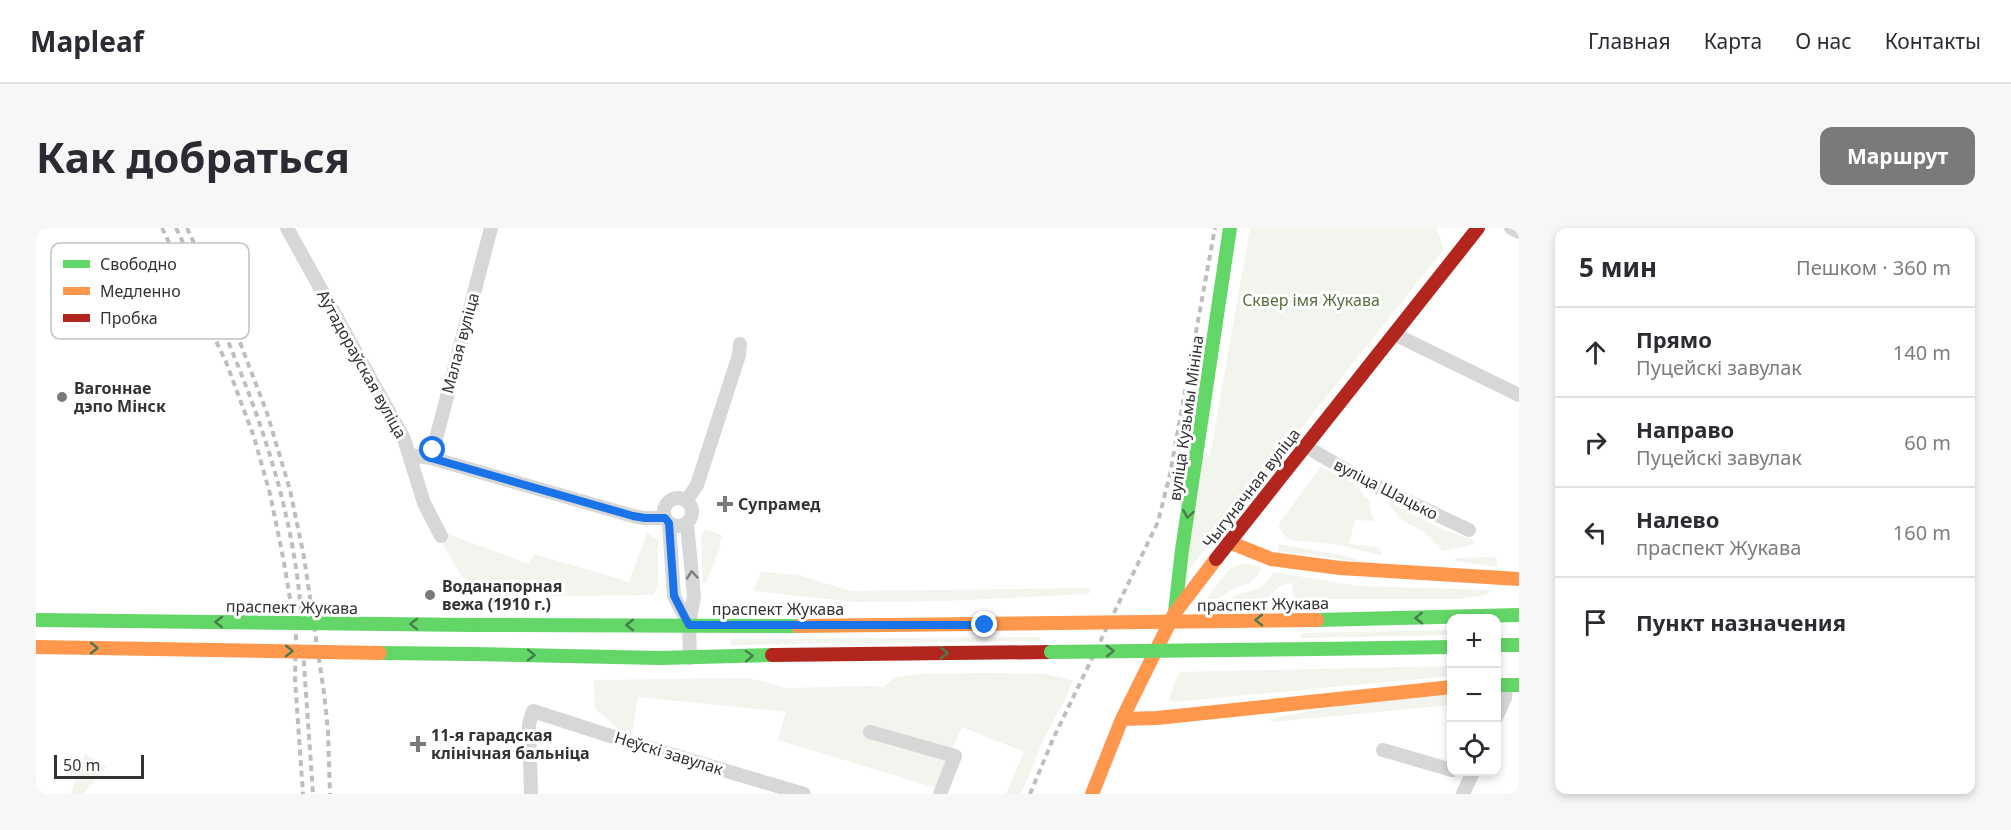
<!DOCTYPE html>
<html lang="ru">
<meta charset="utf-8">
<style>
body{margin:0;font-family:"Noto Sans",sans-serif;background:#f7f7f7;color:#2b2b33}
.controls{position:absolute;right:18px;bottom:18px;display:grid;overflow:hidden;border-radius:12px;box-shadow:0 3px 9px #0003}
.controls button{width:54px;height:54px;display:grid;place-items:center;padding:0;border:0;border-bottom:2px solid #e1e1e2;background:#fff;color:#2b2b33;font:30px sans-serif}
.scale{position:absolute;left:18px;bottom:15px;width:90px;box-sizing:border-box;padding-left:6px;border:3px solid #333;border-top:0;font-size:16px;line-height:21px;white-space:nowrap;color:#333;-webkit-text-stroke:4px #fff;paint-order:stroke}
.stop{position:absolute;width:18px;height:18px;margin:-14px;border:4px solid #1a73e8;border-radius:50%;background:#fff}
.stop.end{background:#1a73e8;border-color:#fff;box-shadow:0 2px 6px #0008}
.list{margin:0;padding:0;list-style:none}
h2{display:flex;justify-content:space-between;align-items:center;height:78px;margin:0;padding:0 24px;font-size:26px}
h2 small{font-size:20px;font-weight:400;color:#7c7c81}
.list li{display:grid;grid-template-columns:39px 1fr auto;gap:18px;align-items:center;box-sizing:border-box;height:90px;padding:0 24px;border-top:2px solid #e1e1e2}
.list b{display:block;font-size:22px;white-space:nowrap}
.list p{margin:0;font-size:20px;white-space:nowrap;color:#7c7c81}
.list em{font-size:20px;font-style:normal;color:#7c7c81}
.icon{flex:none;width:33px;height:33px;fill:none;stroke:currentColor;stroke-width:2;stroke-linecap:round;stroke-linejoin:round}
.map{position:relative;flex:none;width:1483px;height:566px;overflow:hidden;border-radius:12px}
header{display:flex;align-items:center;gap:36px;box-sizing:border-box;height:84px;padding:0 30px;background:#fff;border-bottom:2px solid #e1e1e2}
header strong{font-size:28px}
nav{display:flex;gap:33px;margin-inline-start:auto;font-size:21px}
.intro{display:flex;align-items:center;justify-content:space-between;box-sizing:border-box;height:144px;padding:0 36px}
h1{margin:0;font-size:42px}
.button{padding:15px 27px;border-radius:12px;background:#7a7a7a;color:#fff;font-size:21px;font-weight:700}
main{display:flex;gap:36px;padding:0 36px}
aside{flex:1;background:#fff;border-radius:12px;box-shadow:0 3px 9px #0003}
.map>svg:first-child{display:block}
</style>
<header>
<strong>Mapleaf</strong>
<nav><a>Главная</a><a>Карта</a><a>О нас</a><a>Контакты</a></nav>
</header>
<div class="intro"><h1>Как добраться</h1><a class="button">Маршрут</a></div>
<main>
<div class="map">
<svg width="1483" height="566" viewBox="0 0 1483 566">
<rect width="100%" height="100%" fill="#fff"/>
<path fill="#f1f5ed" d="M1214,0H1400L1408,21L1155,339L1151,337L1167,227L1174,228Z
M1285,239L1322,258L1328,269L1332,270L1338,293L1319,292L1313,316L1343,319L1347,328L1304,317L1255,312L1249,308L1242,297Z
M1351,273L1408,302L1435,311L1438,313L1436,317L1407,323L1388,304L1366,292Z
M669,301L686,307L683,316L685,317L670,355H667L665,311Z
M611,305L622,312V357L617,367L518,368L492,361L432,354L424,346L406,315L412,306L493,336L498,326L593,354Z
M1243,316L1309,328L1339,336L1242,323Z
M1457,329L1461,331V339L1419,333L1420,330Z
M1206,336L1225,338L1222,347L1214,355L1199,360L1181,371H1170L1194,340Z
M725,344L762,347L815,363L1054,360L1053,366L907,373L819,374L717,363Z
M1237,344L1323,358L1455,362L1450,367L1424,371H1258L1256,355C1245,356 1238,362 1232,371L1193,372C1212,357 1223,371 1237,344Z
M1415,402V407L1265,410V405Z
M1003,409L1004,413L695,417V411Z
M1415,438V448L1138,474L1133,472V470L1143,444Z
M948,445L1008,446L1037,452L1029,472L1009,508L985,566H970L988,524L926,499L900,560L742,512L750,484L602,469L595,511L559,481L558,452L713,450L750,460L836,458L848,459L857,450L881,446Z
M1415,465V477L1236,494L1234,491L1311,475Z
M49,526L71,539L47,566H35Z"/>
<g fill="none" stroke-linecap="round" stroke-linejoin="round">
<path stroke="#d7d7d7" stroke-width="14" d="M251,0L368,211L388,275L405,308
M1475,0L1483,4
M1358,106L1483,167
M1269,218L1331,254L1433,302
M374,227L395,230L597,288L608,290H629
M395,230L455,0
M628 284a14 14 0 1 1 28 0a14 14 0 1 1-28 0Z
M650,273L661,257L703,127L704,116
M633,295L638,368L653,397
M651,296L658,368L653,397L654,430
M1460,490L1469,470L1470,457
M834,504L919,528L904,566
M1347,522L1416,542
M495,566L493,496L497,483L590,513L768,566
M1427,566L1437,544"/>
<path stroke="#63d668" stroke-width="14" d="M1139,384L1146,322L1194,0
M1281,392L1483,387
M437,397L762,398
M1460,417H1483
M1282,421L1416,419
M437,426L624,430L736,427
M1460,457H1483"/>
<path stroke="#ff974d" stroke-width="14" d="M1193,314L1235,331L1304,340L1483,351
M762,398L1022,395
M1086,491L1121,490L1416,459
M1056,566L1086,491L1138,386L1180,331"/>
<path stroke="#b3261e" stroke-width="14" d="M1180,331L1442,0
M736,427L1015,424"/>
<path stroke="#bebebe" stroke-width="4" stroke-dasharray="6 4.5" stroke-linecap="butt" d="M126,0L190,134L218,209L234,266L247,329L260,406L259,452L267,566
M140,0C201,126 258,257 266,398
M151,0L205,117L231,185L254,262L268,329L288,465L292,503L294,566
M267,422L277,566
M994,566L1017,511L1122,294L1134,246L1179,0"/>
<path stroke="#63d668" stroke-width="14" d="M0,392L437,397
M1015,424L1282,421
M344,425L437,426"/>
<path stroke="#ff974d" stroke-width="14" d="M1022,395L1281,392
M0,419L344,425"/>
</g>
<defs><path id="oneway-chevron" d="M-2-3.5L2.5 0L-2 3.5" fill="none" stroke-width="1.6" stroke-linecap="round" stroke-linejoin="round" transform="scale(1.5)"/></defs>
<g stroke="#497c4b">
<use href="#oneway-chevron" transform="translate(1152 286) rotate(100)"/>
<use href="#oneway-chevron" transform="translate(1383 390) rotate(179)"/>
<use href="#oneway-chevron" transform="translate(1223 392) rotate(179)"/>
<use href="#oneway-chevron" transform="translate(183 394) rotate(-179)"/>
<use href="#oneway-chevron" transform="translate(378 396) rotate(-179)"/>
<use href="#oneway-chevron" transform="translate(594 397) rotate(-180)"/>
<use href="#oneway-chevron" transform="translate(58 420) rotate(1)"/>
<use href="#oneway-chevron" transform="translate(253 423) rotate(1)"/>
<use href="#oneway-chevron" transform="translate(1074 423) rotate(-1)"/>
<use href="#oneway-chevron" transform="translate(908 425)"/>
<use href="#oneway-chevron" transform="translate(495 427) rotate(1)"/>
<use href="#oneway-chevron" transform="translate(713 428) rotate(-2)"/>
</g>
<use stroke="#7d7d7d" href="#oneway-chevron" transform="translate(656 347) rotate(-95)"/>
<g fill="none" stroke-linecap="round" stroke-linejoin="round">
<path stroke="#1a73e8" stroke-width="8" d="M397,222L395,230L597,288L609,290H629L633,295L638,368L653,397H949"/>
</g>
<g fill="#7a7a7a" stroke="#fff" stroke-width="2">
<circle cx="26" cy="169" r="6"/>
<path d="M686 267h6v6h6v6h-6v6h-6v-6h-6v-6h6z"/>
<circle cx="394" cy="367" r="6"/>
<path d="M379 507h6v6h6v6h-6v6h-6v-6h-6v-6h6z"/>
</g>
<g text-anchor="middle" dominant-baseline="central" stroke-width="6" stroke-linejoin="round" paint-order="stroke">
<g font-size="16" fill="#56703f" stroke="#fff">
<text x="1275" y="72">Сквер імя Жукава</text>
</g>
<g font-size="16" fill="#333" stroke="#fff">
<text transform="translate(424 115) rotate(-75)">Малая вуліца</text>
<text transform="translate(326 136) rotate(61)">Аўтадораўская вуліца</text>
<text transform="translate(1150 190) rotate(-82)">вуліца Кузьмы Мініна</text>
<text transform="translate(1215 260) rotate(-52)">Чыгуначная вуліца</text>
<text transform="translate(1350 261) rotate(27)">вуліца Шацько</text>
<text transform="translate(1227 376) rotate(-1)">праспект Жукава</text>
<text transform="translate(256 379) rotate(1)">праспект Жукава</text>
<text x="742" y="381">праспект Жукава</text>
<text transform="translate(633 525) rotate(17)">Неўскі завулак</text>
</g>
<g font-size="16" font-weight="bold" fill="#333" stroke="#fff" text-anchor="start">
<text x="38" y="160">Вагоннае<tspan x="38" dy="18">дэпо Мінск</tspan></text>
<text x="702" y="276">Супрамед</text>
<text x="406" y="358">Воданапорная<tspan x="406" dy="18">вежа (1910 г.)</tspan></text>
<text x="395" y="507">11-я гарадская<tspan x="395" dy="18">клінічная бальніца</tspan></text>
</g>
</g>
<rect x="15" y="15" width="198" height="96" rx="9" fill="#fff" stroke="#c2c2c2" stroke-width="1.5"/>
<rect x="27" y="32" width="27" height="8" fill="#63d668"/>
<rect x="27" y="59" width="27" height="8" fill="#ff974d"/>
<rect x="27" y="86" width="27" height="8" fill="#b3261e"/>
<g font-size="16" fill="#333">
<text x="64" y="42">Свободно</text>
<text x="64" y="69">Медленно</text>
<text x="64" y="96">Пробка</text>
</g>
</svg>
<div class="controls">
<button>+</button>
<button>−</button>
<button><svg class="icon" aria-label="locate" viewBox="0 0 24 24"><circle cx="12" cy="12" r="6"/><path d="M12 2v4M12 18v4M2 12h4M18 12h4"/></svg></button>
</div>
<div class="scale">50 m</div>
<div class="stop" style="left:397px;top:222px"></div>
<div class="stop end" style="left:949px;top:397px"></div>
</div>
<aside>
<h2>5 мин<small>Пешком · 360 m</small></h2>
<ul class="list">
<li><svg class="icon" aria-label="ahead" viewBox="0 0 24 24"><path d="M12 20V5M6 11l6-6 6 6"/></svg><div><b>Прямо</b><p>Пуцейскі завулак</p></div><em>140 m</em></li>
<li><svg class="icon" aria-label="right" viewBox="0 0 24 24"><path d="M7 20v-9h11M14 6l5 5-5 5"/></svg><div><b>Направо</b><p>Пуцейскі завулак</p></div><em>60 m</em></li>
<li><svg class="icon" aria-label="left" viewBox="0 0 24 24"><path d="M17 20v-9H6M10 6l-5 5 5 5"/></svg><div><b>Налево</b><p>праспект Жукава</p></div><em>160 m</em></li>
<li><svg class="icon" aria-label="arrive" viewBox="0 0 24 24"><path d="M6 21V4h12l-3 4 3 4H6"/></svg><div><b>Пункт назначения</b></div></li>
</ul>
</aside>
</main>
